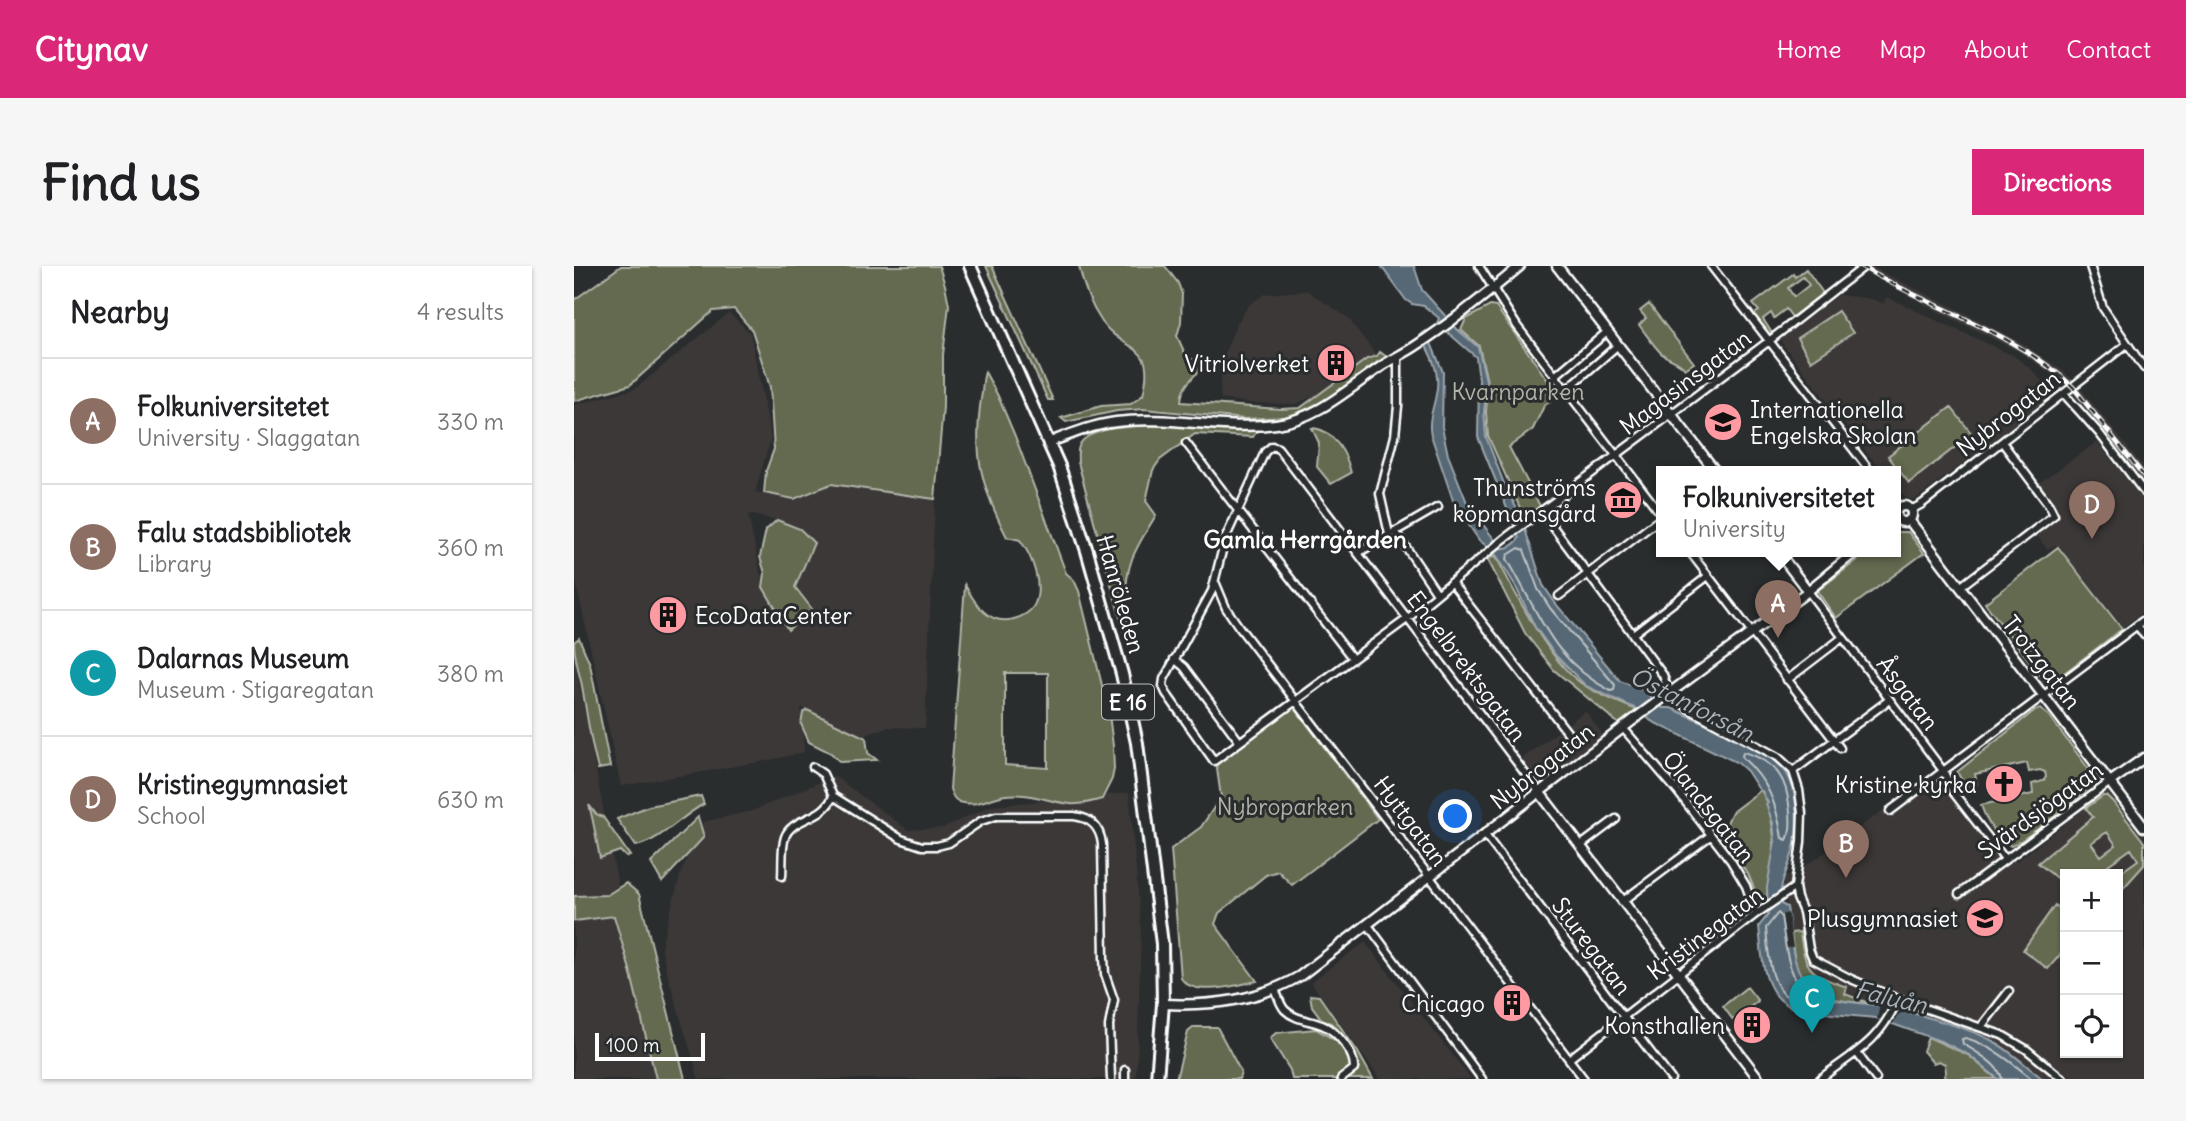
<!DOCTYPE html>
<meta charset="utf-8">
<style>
body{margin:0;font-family:Delius,sans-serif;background:#f6f6f6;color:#202124}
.controls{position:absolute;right:21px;bottom:21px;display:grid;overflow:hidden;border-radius:0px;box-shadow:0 2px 5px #0004}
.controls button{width:63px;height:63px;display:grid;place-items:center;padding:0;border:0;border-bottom:2px solid #e0e0e0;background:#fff;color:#202124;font:35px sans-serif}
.scale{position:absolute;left:21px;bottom:18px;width:110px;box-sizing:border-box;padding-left:7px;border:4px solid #fff;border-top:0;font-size:19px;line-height:24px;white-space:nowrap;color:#fff;-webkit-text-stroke:5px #2a2d2e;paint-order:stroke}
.you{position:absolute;left:882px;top:551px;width:24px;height:24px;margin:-18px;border:5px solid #fff;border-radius:50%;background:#1a73e8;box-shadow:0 0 0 10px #1a73e833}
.badge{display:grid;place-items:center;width:46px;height:46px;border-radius:50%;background:#db2777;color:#fff;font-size:23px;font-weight:700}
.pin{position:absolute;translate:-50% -58px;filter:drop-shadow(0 2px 4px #0008)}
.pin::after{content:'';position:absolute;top:37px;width:24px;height:21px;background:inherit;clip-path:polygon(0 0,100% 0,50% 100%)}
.popup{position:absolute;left:1082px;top:200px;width:245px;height:91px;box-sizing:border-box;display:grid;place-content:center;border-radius:0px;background:#fff;filter:drop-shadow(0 2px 5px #0005);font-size:23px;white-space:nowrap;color:#757577}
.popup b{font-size:26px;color:#202124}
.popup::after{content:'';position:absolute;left:50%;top:100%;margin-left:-14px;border:14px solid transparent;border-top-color:#fff}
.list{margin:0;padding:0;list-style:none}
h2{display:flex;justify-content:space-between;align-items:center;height:91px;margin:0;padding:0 28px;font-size:30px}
h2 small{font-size:23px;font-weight:400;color:#757577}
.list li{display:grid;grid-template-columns:46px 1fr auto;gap:21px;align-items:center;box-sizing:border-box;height:126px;padding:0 28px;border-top:2px solid #e0e0e0}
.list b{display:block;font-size:26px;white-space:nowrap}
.list p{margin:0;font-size:23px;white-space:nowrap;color:#757577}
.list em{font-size:23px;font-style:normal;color:#757577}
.icon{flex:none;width:38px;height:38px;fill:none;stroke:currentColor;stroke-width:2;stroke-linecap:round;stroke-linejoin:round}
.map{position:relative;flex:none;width:1570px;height:813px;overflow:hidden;border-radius:0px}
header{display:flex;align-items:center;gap:42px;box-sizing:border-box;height:98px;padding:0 35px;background:#db2777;color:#fff}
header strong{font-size:33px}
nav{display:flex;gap:38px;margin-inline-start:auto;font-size:24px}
.intro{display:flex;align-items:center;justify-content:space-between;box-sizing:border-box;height:168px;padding:0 42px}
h1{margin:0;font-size:49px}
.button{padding:18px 32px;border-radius:0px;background:#db2777;color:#fff;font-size:24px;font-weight:700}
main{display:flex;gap:42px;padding:0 42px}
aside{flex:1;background:#fff;border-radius:0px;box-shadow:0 2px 5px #0004}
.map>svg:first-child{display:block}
</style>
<header>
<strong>Citynav</strong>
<nav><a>Home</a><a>Map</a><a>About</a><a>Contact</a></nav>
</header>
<div class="intro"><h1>Find us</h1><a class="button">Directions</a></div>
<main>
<aside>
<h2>Nearby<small>4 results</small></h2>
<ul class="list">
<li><span class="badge" style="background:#8d6e63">A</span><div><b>Folkuniversitetet</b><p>University · Slaggatan</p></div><em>330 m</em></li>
<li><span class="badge" style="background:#8d6e63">B</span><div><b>Falu stadsbibliotek</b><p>Library</p></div><em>360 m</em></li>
<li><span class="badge" style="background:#0f9aa8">C</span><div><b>Dalarnas Museum</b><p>Museum · Stigaregatan</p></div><em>380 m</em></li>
<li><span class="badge" style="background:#8d6e63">D</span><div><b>Kristinegymnasiet</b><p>School</p></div><em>630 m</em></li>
</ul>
</aside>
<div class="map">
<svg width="1570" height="813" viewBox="0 0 1570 813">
<rect width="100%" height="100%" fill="#2a2d2e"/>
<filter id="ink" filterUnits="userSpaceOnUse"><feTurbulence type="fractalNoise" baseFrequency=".0143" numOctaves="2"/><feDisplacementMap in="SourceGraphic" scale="14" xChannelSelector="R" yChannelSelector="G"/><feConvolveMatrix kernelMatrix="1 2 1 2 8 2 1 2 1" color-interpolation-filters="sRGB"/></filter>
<g filter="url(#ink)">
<path fill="#3d3939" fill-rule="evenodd" d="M1279,0H1296L1410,57L1449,78L1489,105L1503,118L1570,202V217L1496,124L1484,112L1444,85L1365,46Z
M733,25L773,51L803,90L793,93L750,125L722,138L677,137L647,133L646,118L650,89L662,59L675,39L691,28Z
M1265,29L1297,33L1310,38L1312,31L1440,90L1457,103L1479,128L1342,233H1334L1321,221V206H1308L1208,77V72Z
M155,47L176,67L197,172L181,226L220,233L257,218L361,233L351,462L313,461L289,470L227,441L230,486L196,494L47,520L0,307V139L61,123ZM174,248L203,254L226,263L240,277L221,321L214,364L189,321Z
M1523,176L1570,235V345L1549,361L1483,279L1473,283L1461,267L1479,254L1482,250V244L1465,217Z
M0,391L81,813H0Z
M1011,445L1029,469L966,517L948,493Z
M1362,506L1442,596L1533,525L1570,571V813H1468L1452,799L1411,771L1326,741L1304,737H1284L1222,695L1209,613L1242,593ZM1491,608H1544V787H1491Z
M260,510L334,564L369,562L416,540L555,527L567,662L563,799L561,813H125L94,710L87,680L107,607L129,556L178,545Z
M791,676L897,813H806L737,716Z"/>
<path fill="#636a50" stroke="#b1b4a8" stroke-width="2" fill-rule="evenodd" d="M47,0H365L371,19L375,39L369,89V141L361,233L257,218L220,233L190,227L192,205L200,183L196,121L178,64L160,43L139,45L56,119L0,135V34Z
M412,0H418L479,134H474Z
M505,0H591L604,17L608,28L607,56L603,70L613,92L631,96C622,112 608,116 607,136L707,143L726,142L793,93L803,90L806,86L814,92L743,141L728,148L711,151L671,153L570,143L543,145L492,156L487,152L527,140L557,138L569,129C583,75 551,88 528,56C517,40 509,19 505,0Z
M1232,3L1249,27L1218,51L1212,43L1200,52L1197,47L1189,53L1198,67L1194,69L1179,49L1185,45L1179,38L1219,8L1221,11ZM1229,11L1235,19L1220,31L1214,22Z
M1075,38L1120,97L1111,103C1102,93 1096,95 1087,87C1079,79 1072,68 1065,59L1072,52L1066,45Z
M916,40L922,41L984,129L970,140L959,163L935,181L966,240L951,253L914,170L912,146L914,120L905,80L887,64L892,53Z
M1264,45L1279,67L1237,95L1223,72Z
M411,106L424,130L441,170L492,307L500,314L505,325L535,448L539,480L540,503L538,513L528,533C518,536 507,539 496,538C474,536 455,526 432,529C417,531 405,540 390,537C381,536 379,531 376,523L391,319C401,338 415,360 440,353C447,351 455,347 459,341C471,322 458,290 446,274L433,271C407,220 399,190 407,133C409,124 408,115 411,106ZM431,407H474V502L431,499Z
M1377,141L1398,168L1335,217L1314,190Z
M577,159L683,165L679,171L621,168L586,194L579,204L572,235L582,249C574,263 564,277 558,293C549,318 551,349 556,375L553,377L504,196C504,191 503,185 505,180C513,161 560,160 577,159Z
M738,162C759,163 773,188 777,207L757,218L743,201L745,177Z
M203,254L226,263L240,277L221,321L238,343L214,364L189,321L191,307L186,291L192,264Z
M1321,266H1334L1350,287L1262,352L1243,325L1294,286H1321Z
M1484,281L1548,363L1481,414H1470L1411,337Z
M921,289C942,327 975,399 1013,421C1029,431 1049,438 1067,446L1045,458L980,404L951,367L914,294Z
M5,372L16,398L36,501L24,503C16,475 13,448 8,420C5,405 0,391 0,376Z
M720,441L804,553L718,619L704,605L692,609L645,647L641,658L683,715C664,719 619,732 607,712L597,583L627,561L647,531L642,496Z
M1466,443L1474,449L1520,510V516C1513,527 1450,575 1437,580C1422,573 1412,554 1407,539L1459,528L1458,518L1469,515L1472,511L1471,506L1466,504L1455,506L1453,497L1401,508L1403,518L1392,521L1383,506L1460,445Z
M233,444L292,472L294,487L303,494L266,496L257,487L235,476L227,458L229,447Z
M1187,524L1194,537L1193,538C1200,560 1202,578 1198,601C1196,612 1192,623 1193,635L1190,638L1185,634L1174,608L1143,566L1153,557L1158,546Z
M127,530L130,538C107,550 88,574 62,580L43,553L75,540Z
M1529,530H1533L1539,536L1570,576V599L1544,628V615L1546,612L1544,608L1564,594L1557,583L1534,599L1536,602L1531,608H1491V619L1464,597L1519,551L1512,542ZM1533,566L1542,579L1527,590L1517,577Z
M15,539L22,548L29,551L56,590L52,591L46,585L26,592C22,573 20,556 15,539Z
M124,551L130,571L88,616L77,597Z
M52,617L65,628L111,813H82L56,704L40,650L0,655V630L33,629Z
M1481,639L1491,646V651L1486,657L1491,661V683L1474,703L1449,684Z
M1226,666C1231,705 1236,708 1273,721L1271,728L1297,738C1271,736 1235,733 1224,705C1219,694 1219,679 1217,667Z
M1173,721L1184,735L1159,754L1149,740Z
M736,729L745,730L784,786L799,813H718L716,804L696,772L702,767L742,763L759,773L763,763L757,757L749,755L738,740Z
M620,761H643L667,806L665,813H602L614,766Z
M1354,771L1394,789L1423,813H1373L1370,810L1372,806L1371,798L1365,795L1359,797L1349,785Z"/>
<path fill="#576874" stroke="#9aa4ac" stroke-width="2" d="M807,0H840L848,24L884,64L904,81L913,119L910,146L912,171L931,220L947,251L969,319L982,338L1046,415L1070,424L1089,442H1097C1123,454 1201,485 1213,508C1224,526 1224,557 1221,577C1218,597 1203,618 1207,638L1213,641C1217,667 1216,703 1237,722C1253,737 1283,736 1304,739C1318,741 1332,746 1346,749C1369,756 1396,763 1417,774C1436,784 1452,800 1469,813H1424L1395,789L1369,776L1302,752L1258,748L1217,741C1187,727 1188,688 1185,660L1194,649L1193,621L1201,575L1199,557L1192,538L1194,537L1188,525H1186L1173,505L1164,497L1077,455L1065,444L1012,420L982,390L961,361L941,319L928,298L920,286L905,274L880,237L857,169C852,150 866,131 863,112C862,97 853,82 846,69L852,65L869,106L868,161L874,189L894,239L927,282C934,283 942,278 945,272L904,171L905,113L902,91L863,57L865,52L850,40L838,38L832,34Z"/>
<path fill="#2a2d2e" d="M1214,647L1219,681L1212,682L1207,649Z
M1306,738L1332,744L1324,749L1319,758L1303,753Z"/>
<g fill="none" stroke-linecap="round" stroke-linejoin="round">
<path stroke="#bcc3c7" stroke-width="2" d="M945,282L950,284L964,323L976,342L1041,419L1040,424L1037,425C977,394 965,346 933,293L934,289Z
M1169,486C1182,489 1199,498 1206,510C1215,523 1220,560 1213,574L1208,572C1202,536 1195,516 1168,491Z
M1204,647L1207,650C1212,680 1212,712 1237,732L1235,737C1230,737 1223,736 1219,734C1195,724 1194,684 1192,662Z
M1428,813C1426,799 1401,785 1389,778L1388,773L1392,772C1418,780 1437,796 1458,813"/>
<g stroke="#fff" stroke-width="11">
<path id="minor" d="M905,0L943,60L1087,248
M1137,0L1297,206
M1516,0L1529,42L1570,102
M981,110L1033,66
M992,124L1044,79
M1490,128L1525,167L1570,226
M612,177L778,392
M1321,237L1325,242
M1337,244L1348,238L1553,78
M968,246L1089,409L1095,427L1115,443L1204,491L1219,505L1225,524L1228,547L1227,576L1221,621L1223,632L1229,646L1235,683L1239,693L1277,713L1324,733L1428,769L1452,783L1489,813
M821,265L863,327
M815,268L806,228L821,170L824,140V90
M1116,286L1266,482
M784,287L864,241
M877,316L997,471
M642,318L652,342L665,361L1010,813
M1386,321L1480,249L1475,239L1428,176
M1234,325L1370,506L1379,526L1431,593
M985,330L1087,252
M1563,359L1570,369
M1059,368L1134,310
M600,393L610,401L665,475
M1213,414L1268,372
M1049,462L1103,525L1157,595L1172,620L1182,648
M239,501L249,508L259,530L327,573L348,580H363L375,577L407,555L422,550H500C517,552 526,561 528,578L530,692L531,708L540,734L535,760L537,813
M1219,505L1315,434
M966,527L704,182L698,180L691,186L651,273L638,325L590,413L589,420L592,427L640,495L833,353L930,273L1195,75L1291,0
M1316,545L1570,354
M911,569L1097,813
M1006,580L1042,553
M208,610C209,598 207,583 211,571C218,551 250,554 259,530
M1385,628L1536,516
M1049,635L1137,569
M794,659L908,813
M701,723C704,730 706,739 711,744C721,754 736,754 748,759C763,765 781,787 780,803L767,813
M1407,761L1435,725
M1283,787L1302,813
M995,793L1182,648L1221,621
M551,804V813
M1246,813C1282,785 1304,778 1324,733"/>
</g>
<g stroke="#fff" stroke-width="13">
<path id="tertiary" d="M983,0L1142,206
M476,176C497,168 519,159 542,156C595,149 649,165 702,158C743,153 775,122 808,100C818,93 829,88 840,81C877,57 912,29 946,0
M1322 248a8 8 0 1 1 16 0a8 8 0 1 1-16 0Z
M1335,254L1570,561
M1204,286L1234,325
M1536,516L1570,492
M966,527L1185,813
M589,738C638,740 683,735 726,710L1067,448L1229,329L1281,286"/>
</g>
<g stroke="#fff" stroke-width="16">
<path id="trunk" d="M396,0L485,200L513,285L548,408L563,477L588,678L589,738L583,813"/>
</g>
<use href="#minor" stroke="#2a2d2e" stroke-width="6"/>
<use href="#tertiary" stroke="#2a2d2e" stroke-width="8"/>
<use href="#trunk" stroke="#2a2d2e" stroke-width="10"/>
<g stroke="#fff" stroke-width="5">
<path id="rail" d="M1287,0C1356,43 1439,64 1499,121L1570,210"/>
</g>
<use href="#rail" stroke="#2a2d2e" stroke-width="2.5" stroke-dasharray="8" stroke-linecap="butt"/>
</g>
</g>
<defs>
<g id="building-disc" transform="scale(2.0125)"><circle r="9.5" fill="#ff9aa2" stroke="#2a2d2e"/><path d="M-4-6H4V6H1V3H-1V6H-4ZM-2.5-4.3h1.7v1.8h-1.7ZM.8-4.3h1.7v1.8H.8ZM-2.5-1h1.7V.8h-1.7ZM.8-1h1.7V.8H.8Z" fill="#111"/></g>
<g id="school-disc" transform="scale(2.0125)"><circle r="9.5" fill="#ff9aa2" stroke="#2a2d2e"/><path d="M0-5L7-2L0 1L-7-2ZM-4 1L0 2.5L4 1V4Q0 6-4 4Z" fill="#111"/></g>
<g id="museum-disc" transform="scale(2.0125)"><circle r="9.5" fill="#ff9aa2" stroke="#2a2d2e"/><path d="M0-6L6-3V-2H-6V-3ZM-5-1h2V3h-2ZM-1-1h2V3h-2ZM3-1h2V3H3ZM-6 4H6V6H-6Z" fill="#111"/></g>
<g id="church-disc" transform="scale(2.0125)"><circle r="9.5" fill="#ff9aa2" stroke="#2a2d2e"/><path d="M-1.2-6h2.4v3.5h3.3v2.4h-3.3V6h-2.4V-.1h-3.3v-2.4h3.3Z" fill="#111"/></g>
</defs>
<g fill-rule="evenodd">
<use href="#building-disc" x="762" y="97"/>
<use href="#school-disc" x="1149" y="156"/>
<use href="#museum-disc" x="1049" y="234"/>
<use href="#building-disc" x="94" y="349"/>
<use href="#church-disc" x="1430" y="518"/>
<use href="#school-disc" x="1411" y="652"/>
<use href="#building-disc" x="938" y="737"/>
<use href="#building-disc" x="1178" y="759"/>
</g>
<g text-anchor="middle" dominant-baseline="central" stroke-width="6" stroke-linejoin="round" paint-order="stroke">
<rect fill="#2a2d2e" stroke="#bfc0c0" stroke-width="2" x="528" y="418.5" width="52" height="35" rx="5"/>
<g font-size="21" font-weight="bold" fill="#fff">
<text x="554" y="436">E 16</text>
</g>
<g font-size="23" fill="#fff" stroke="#2a2d2e" text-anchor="end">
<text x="735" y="97">Vitriolverket</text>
<text x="1176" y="143" text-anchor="start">Internationella<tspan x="1176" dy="26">Engelska Skolan</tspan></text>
<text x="1022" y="221">Thunströms<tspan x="1022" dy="26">köpmansgård</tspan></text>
<text x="121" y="349" text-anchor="start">EcoDataCenter</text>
<text x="1403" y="518">Kristine kyrka</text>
<text x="1384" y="652">Plusgymnasiet</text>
<text x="911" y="737">Chicago</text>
<text x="1151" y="759">Konsthallen</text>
</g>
<g font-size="23" fill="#fff" stroke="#2a2d2e">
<text transform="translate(1111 116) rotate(-37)">Magasinsgatan</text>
<text transform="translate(1434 147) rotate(-38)">Nybrogatan</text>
<text transform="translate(547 328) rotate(74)">Hanröleden</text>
<text transform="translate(1468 396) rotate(52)">Trotzgatan</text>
<text transform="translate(893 400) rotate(53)">Engelbrektsgatan</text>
<text transform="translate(1334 427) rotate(53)">Åsgatan</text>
<text transform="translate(968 500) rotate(-38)">Nybrogatan</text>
<text transform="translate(1135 541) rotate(52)">Ölandsgatan</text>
<text transform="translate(1466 544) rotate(-36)">Svärdsjögatan</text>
<text transform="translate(837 555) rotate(53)">Hyttgatan</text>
<text transform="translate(1131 667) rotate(-37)">Kristinegatan</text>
<text transform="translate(1018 680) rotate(53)">Sturegatan</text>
</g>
<g font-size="23" fill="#b1b4a8" stroke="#2a2d2e">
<text x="944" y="125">Kvarnparken</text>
<text x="711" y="540">Nybroparken</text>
</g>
<g font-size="24" font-weight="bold" fill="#fff" stroke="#2a2d2e">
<text x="731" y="273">Gamla Herrgården</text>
</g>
<g font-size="24" font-style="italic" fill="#abb4ba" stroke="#2a2d2e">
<text transform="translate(1118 438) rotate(27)">Östanforsån</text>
<text transform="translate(1317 731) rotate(13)">Faluån</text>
</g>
</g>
</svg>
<div class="controls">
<button>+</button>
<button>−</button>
<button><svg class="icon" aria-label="locate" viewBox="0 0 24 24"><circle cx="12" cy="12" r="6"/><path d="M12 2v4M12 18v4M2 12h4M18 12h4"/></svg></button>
</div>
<div class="scale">100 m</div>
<div class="you"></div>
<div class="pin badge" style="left:1204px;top:372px;background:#8d6e63">A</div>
<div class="popup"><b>Folkuniversitetet</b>University</div>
<div class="pin badge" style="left:1272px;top:612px;background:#8d6e63">B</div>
<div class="pin badge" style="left:1238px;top:767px;background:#0f9aa8">C</div>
<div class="pin badge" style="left:1518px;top:273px;background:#8d6e63">D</div>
</div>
</main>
